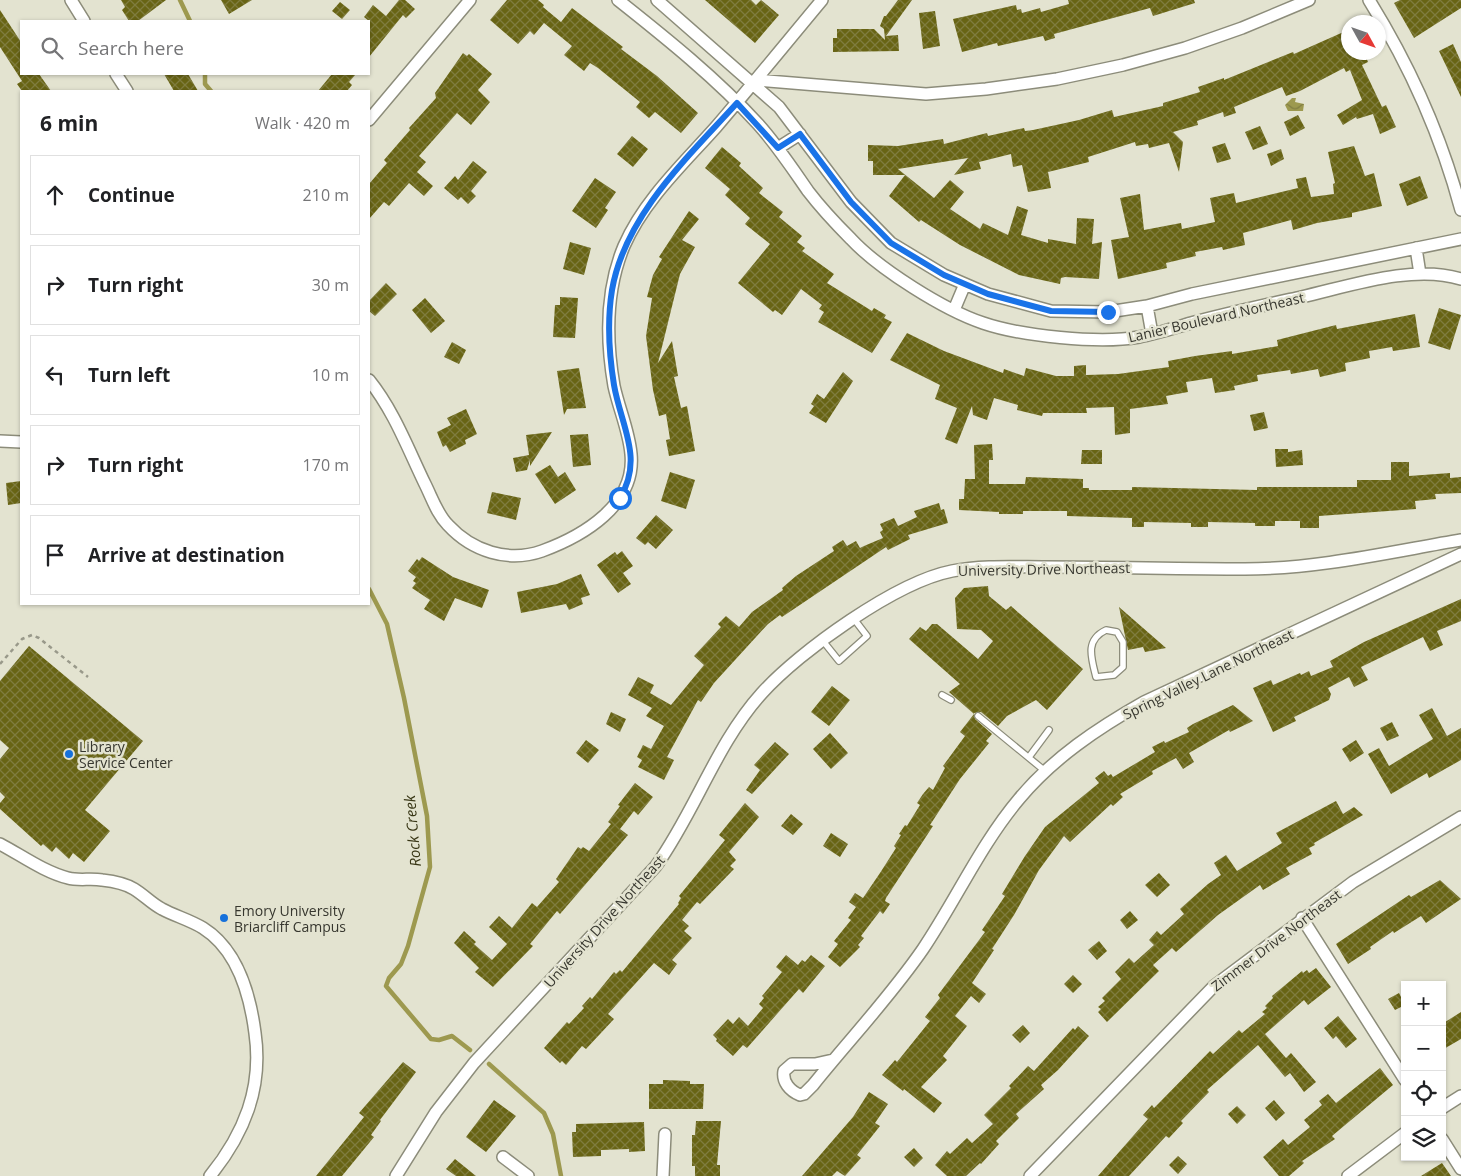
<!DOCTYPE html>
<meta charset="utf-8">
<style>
body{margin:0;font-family:"Open Sans",sans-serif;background:#f2f2f2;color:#202124}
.controls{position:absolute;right:15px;bottom:15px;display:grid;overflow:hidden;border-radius:0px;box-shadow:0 1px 4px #0004}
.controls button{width:45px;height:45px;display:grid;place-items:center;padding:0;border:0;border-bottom:1px solid #e0e0e0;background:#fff;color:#202124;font:25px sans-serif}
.compass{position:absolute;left:1341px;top:15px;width:45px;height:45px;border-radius:50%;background:#fff;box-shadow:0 1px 4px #0004;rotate:130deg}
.stop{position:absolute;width:15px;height:15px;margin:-11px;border:4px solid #1a73e8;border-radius:50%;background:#fff}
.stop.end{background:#1a73e8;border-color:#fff;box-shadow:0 1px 5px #0008}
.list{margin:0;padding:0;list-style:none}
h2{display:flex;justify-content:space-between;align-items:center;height:65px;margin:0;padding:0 20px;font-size:21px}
h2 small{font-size:16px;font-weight:400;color:#757577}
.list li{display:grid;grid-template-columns:32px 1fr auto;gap:15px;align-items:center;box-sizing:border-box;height:80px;margin:0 10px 10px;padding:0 10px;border:1px solid #e0e0e0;border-radius:0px}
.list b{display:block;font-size:19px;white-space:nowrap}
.list em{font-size:16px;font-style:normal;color:#757577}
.icon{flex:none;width:28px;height:28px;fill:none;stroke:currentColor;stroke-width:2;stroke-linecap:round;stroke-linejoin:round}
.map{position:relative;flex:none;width:1461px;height:1176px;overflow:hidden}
.search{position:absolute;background:#fff;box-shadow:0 1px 4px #0004;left:20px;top:20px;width:350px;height:55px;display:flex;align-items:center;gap:12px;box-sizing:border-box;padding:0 18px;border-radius:0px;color:#757577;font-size:19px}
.panel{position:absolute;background:#fff;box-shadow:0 1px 4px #0004;left:20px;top:90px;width:350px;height:515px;border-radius:0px}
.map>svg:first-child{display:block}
</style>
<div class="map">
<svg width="1461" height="1176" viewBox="0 0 1461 1176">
<defs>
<pattern id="water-waves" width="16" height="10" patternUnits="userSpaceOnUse" patternTransform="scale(1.25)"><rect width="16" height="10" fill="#9d994f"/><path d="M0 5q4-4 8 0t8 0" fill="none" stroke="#817e42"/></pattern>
<pattern id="building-cross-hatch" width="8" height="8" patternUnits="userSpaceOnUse" patternTransform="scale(1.25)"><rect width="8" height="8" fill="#686414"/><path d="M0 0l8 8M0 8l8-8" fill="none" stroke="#7f7c3f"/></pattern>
</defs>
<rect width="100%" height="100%" fill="#e3e3d0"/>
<path fill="url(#water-waves)" d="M1292,98H1296L1295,102L1304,104L1303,111H1288L1285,105Z"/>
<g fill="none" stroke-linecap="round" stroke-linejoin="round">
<path stroke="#9d994f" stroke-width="4.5" d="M180,0L190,21
M205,74V84L211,91
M369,589L387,624L404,698L427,816L430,867L408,946L401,964L389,978L386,986L431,1039L439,1040L452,1036L470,1050
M489,1064L544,1113L553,1134L561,1176"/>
</g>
<path fill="url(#building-cross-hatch)" d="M121,0H166L138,21H129L122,10L125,7Z
M221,0H252L229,14Z
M399,0H405L415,9L406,18L403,15L369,57V21L364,17L373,5L386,16Z
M507,0H538L544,5L543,7L561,22L572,8L623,47L621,49L657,76L698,113L681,133L655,112L649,118L636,107L640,102L598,68L590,63L584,71L564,55L572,46L544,23L534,35L530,31L518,44L490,20Z
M705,0H751L756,5L761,0L779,15L755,43Z
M898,0H912L886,36L898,35L899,51L833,52V38H837V29H874L885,40L884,29L880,26L884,16H886Z
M1068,0H1194L1195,3L1153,16L1150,8L1054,34L1055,38L1045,41L1043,36L998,46L997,43L962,52L953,19L1016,5L1017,10L1021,9L1022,13L1040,8L1041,12L1069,4Z
M1400,0H1461V8L1414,38L1394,3Z
M340,2L350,10L342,19L332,11Z
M0,10L21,42V74H39L51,91H22L17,84L22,81L0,47Z
M935,11L940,46L923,49L919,13Z
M1348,30V52H1364L1368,62L1362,65L1382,107L1386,105L1396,127L1380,134L1373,114L1357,119L1356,117L1343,125L1337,115L1362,100L1350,70L1346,72L1344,68L1300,91L1286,96L1282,87L1234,107L1236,113L1224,117L1223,112L1197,121L1198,125L1173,132L1183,142L1179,172L1169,143L1149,148L1148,144L1136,146L1135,142L1088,157L1089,162L1048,172L1051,188L1028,192L1022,165L1013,167L1011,154L979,162L981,169L954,175L968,158L898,169L934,198L950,180L964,192L950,209L980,229L983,223L1008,235L1017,206L1028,210L1021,235L1048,243V239L1076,244L1077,218L1094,219L1092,244L1102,242L1099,279L1065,277L1061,278L1060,284L1019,275L960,245L921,220L919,222L889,196L905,175H873V161H868V145L898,146L943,139L944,144L987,133L988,136L1024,128L1025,131L1033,130L1079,120L1112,110L1114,117L1163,106V103L1200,92L1198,87L1224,78V80L1293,52L1294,54Z
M1453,44L1461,62V97L1439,51Z
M463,53L467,56L469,54L492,74L478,90L490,102L471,125L457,113L419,156L426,162L417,172L433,186L424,196L409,183L389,206L384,202L369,219V184L387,163L384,160L410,130L409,128L436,98L435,93Z
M164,74H188L198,91H174Z
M332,74H356L349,82L352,85L347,91H318Z
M1298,115L1305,128L1290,136L1284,122Z
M1260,126L1268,144L1253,150L1245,132Z
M632,136L648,149L633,167L617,154Z
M1225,143L1231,159L1217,163L1212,147Z
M1354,146L1365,176L1374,173L1382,206L1352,213V217L1317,223L1293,230L1291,220L1243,233L1245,245L1223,250L1222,247L1195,252L1196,256L1166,263L1167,268L1118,279L1111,240L1129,237L1120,198L1140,194L1144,230L1181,223L1182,229L1215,222L1210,198L1234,193L1236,203L1298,188L1296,179L1306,177L1311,197L1334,194L1333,184L1335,183L1328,152Z
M722,147L741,163L739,166L763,188L759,193L783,212L779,217L802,236L797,242L805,248L802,251L834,274L827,283L872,311L874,308L886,315L884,318L892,322L872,353L818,322L824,312L819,309L822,305L801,289L782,315L775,310L773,312L738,283L770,244L745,224L750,218L725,195L730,189L705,168Z
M1281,149L1284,159L1271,166L1267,154Z
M473,161L487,172L471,191L476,196L468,204L461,197L458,200L444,188L455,176L458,180Z
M1420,176L1428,198L1407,206L1399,184Z
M595,178L616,192L605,208L608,210L596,228L572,211Z
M689,211L699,219L682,240L695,247L680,274L658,363L672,341L678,376L674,377L681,408L687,406L695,451L669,456L666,440L670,439L666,414L659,416L653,390L646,336L652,298L647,297L653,275L662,259L659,257Z
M570,242L591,248L584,275L563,269Z
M386,283L397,294L375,316L369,311V301Z
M560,297L578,298L575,338L553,337L555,305H560Z
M425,298L445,321L431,333L412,310Z
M1439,308L1461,315L1450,350L1428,343Z
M1415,314L1420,347L1393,351L1392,347L1369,351L1370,358L1345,363L1346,371L1320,377L1318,369L1291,374L1290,370L1257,375L1258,381L1234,386L1235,390L1215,393L1212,378L1186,382L1188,392L1166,396L1168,404L1130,409V433L1115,435L1114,407L1086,408L1087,413H1043L1042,416L1017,410L1018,405L994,398L987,420L973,415L972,406L957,444L945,439L957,408L935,399L940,385L890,360L907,333L944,351L1003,373L1004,369L1024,376L1026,368L1056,376H1074V366L1086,365V375L1118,374L1169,367L1168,361L1195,356L1232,351V354L1278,346L1277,340L1336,325L1337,329Z
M452,342L466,350L459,364L444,357Z
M579,368L586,408L567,409L564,415L557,371Z
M843,372L853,381L826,423L809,413L814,406L811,404L817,394L824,399Z
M466,409L477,434L465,440L466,444L450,452L446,445L443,447L437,432L451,425L447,418Z
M1264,412L1268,428L1254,431L1250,415Z
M552,432L530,466V460L527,470L516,472L513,458L529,455L526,435Z
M588,434L591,465L573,467L570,435Z
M992,444L993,460H989V484H1025L1026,477L1083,479V488H1089V490H1132V487L1257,490V487H1357V480H1391V462H1409V476L1450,473V478L1461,477V493L1435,494L1436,499L1415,501L1416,509L1319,516V528H1300V521H1275V526H1255V523L1208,522V527H1191V523L1144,522V527H1132V518L1067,516V511H1023V514H999V512L959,510V499H964L965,479H975L974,445Z
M1275,449H1288V452L1302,450L1303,465L1276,467Z
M1082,450H1102V464H1081Z
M550,465L558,477L565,472L576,490L555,504L535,474Z
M670,472L695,480L686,509L661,501Z
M21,481V503L8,505L6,483Z
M492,492L521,498L516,520L487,513Z
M939,503L941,510L944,509L948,523L908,535L910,539L888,550L886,547L782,617L780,615L768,624L714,683L701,702L698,700L667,757L674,760L664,780L638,767L642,760L637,757L643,745L651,749L664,726L646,716L652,708L628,695L638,677L654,685L650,693L671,705L704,665L694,656L721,627L718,624L726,616L739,627L752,612L783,590L782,588L796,576L834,551L832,547L843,540L847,546L856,541L860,548L864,546L883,538L880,532L883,530L880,524L894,518L898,526L917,517L914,511Z
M656,515L673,530L656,549L648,542L645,545L636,538Z
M622,551L633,566L623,573L631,584L618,593L597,565L615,552L617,555Z
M422,557L453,577L489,590L482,608L455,598L444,621L424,609L430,600L412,588L416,583L413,581L416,577L408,571L417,559L419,561Z
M581,574L590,595L581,598L583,604L569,610L566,604L521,613L517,592L557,584Z
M988,586L989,596L1006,610L1011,606L1083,669L1047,710L1036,700L1007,716L998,726L981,712L974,713L975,719L992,734L986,741L989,743L960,779L930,825L933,826L886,898L885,901L890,904L883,914L880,911L861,936L864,938L858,945L860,947L840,967L828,957L838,944L834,941L851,920L848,918L856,907L849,902L855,893L863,898L880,873L896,848L894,846L901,835L899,834L905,825L907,826L920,805L917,803L923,794L929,787L933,790L945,768L943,766L965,736L960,732L974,714L949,692L960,684L909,639L920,627L926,631L932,624H937L978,659L993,641L981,630L957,629L955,598L964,588Z
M1461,599V621L1437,631L1443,645L1430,651L1423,637L1361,667L1368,680L1354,687L1349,677L1328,688L1331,694L1329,700L1294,717L1296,721L1273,732L1253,688L1271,680L1273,685L1300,673L1301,675L1309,671L1311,676L1333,667L1330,661L1364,642Z
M1119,607L1166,648L1145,652L1143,647L1128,650Z
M29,646L143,741L85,810L110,831L84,862L73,853L69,859L56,847L52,852L43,844L41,846L0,809V803L5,797L0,792V759L9,748L0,740V681Z
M832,686L850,700L829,726L811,712Z
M1233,705L1253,721L1230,732L1229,730L1189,753L1194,762L1183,769L1176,758L1152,771L1153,774L1120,794L1123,797L1113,806L1111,804L1070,842L1064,836L1039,870L1014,915L992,949L994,950L972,983L986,994L979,1003L971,996L955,1016L967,1026L943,1056L947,1060L921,1087L942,1103L934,1113L904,1089L903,1091L882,1075L895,1060L897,1062L930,1021L925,1017L940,998L938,995L985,932L982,930L1005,896L1002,894L1025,856L1045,827L1099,783L1095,778L1104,771L1108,776L1111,774L1113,777L1155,752L1152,747L1164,741L1165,743L1189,732L1187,728L1193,724Z
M1432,708L1447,736L1461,728V760L1429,778L1427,773L1391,794L1368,754L1379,748L1389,766L1433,739L1419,715Z
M611,712L626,719L620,732L606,724Z
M1392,722L1399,736L1387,741L1380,728Z
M830,733L848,753L831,769L813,749Z
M586,740L599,750L588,763L576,753Z
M1356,740L1364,753L1350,762L1342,749Z
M775,742L789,754L752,794L746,790L760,770L754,765Z
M635,783L653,797L638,815L634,811L620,829L628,835L560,914L557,911L530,944L533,946L493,987L475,972L479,968L454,943L464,931L476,942L474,944L492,960L507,944L489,927L499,916L512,928L532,903L537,907L559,882L556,879L578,847L581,849L583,847L589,851L611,824L608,822L620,806L618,805Z
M1336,801L1343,814L1354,807L1363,815L1314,843L1315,845L1309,848L1312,854L1286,868L1290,874L1263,890L1260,885L1218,915L1176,952L1172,948L1153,965L1159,971L1107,1022L1098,1012L1101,1009L1098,1007L1105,1001L1102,998L1121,979L1115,972L1129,958L1134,963L1154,945L1149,940L1157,931L1161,935L1184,914L1180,909L1208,884L1221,875L1214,863L1226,855L1237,871L1282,843L1276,833Z
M745,803L759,817L729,852L736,860L730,866L734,869L700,904L697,902L682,920L689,926L684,931L692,938L672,960L677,964L669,975L654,963L608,1014L614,1019L586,1049L582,1046L566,1065L562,1061L560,1063L544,1048L567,1022L569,1024L584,1008L582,1006L590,997L592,999L614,972L616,974L620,970L622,972L679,904L678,903L681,898L679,896L725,840L719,835Z
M791,814L803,824L793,835L781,826Z
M831,833L848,844L840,857L823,846Z
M1159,873L1170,885L1157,897L1145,885Z
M1440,880L1461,899L1426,923L1421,916L1394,933L1393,931L1370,947L1371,949L1348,964L1336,944L1409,895L1411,897Z
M1130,911L1138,920L1127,929L1120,920Z
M1099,941L1107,951L1097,960L1088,950Z
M786,955L798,965L802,960L805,962L811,955L825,966L803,993L799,989L747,1048L743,1045L733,1056L716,1041L717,1039L713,1035L728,1019L733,1024L739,1017L748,1026L763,1008L759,1004L764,998L762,996L782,972L776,967Z
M1316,968L1331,987L1308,1005L1304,1000L1265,1034L1286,1058L1291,1053L1316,1082L1304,1092L1290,1073L1285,1077L1258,1045L1207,1090L1209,1092L1181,1121L1183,1123L1169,1138L1166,1136L1129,1176H1098L1148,1119L1143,1115L1152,1105L1154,1108L1160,1102L1210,1051L1213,1054L1239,1030L1242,1033L1265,1014L1262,1012L1267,1008L1265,1006L1273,998L1272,996L1302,971L1303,973L1307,970L1309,973Z
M1073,975L1082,984L1073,993L1064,984Z
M1399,993L1405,1005L1395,1010L1388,999Z
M1461,1012V1039L1442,1050V1024Z
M1338,1016L1357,1039L1346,1048L1336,1036L1333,1039L1324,1028Z
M1023,1025L1030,1033L1020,1043L1012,1035Z
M1078,1026L1089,1036L1058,1070L1041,1085L1044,1089L1016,1114L1019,1118L996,1141L999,1144L981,1164L980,1163L966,1176H947L935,1165L947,1151L950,1154L967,1138L972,1143L993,1124L984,1115L1011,1088L1009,1086L1028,1066L1034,1071L1073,1028L1075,1030Z
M403,1062L416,1072L380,1120L381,1121L371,1135L374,1137L342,1176H316L364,1117L359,1113Z
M1380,1068L1393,1085L1332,1136L1335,1139L1302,1161L1304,1163L1289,1176H1279L1263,1157L1283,1139L1288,1145L1310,1127L1304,1120L1322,1105L1319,1101L1328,1094L1336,1103Z
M663,1080L690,1081V1084H704L703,1109H649V1084H663Z
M869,1092L888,1104L875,1123L880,1126L857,1155L861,1158L845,1176L837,1171L832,1176H802L853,1117Z
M494,1100L516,1116L486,1152L466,1137Z
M1274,1100L1285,1113L1276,1121L1265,1108Z
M1237,1106L1246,1115L1237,1124L1228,1114Z
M696,1121H721L717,1165H720V1176H695V1166H692V1135H695Z
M644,1122L645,1151L629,1152V1149L601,1150V1156L573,1157L572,1132H576V1124Z
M914,1148L923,1158L914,1167L904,1157Z
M1178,1156L1187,1164L1178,1174L1169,1165Z
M455,1159L476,1176H456L446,1169Z
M1442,1163L1451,1176H1421Z"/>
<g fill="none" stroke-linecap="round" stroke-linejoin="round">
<g stroke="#8c8c7a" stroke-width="8">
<path id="lane" d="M1106,630L1117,632L1123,642V667L1114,675L1096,677C1091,657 1085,640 1106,630Z
M823,641L839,661L867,636L854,619
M942,695L951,700
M978,716L1045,771
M1029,757L1049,730"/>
</g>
<g stroke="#8c8c7a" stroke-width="14">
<path id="street" d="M71,0L84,21
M618,0C666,38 717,79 758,124C777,145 792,168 808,191C821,208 836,224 851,239C879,269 944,310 983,323C1021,336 1099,344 1139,337C1156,334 1174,328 1191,323C1228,313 1265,305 1301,297C1350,286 1413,264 1461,279
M657,0L779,107L851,202L891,243L944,275L988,294L1051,311L1108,312L1147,306L1192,294L1461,239
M1369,0C1410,66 1441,135 1461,210
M116,74L127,91
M757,80L926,94L986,89L1057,79L1123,65L1185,48L1242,28L1309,0
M369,120L470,0
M778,148L800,134
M1416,248L1420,274
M1147,306L1152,334
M954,310L965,284
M369,380C394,411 408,449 425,484C432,498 437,514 448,525C472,551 508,563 542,551C583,536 636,505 631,454C629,431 619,409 614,386C606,340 606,289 624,246C644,200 684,163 716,127C752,85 787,42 822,0
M0,441L21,442
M0,844C21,855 44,872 68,878C78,881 91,878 102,880C111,881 126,884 134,889C144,895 152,904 162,909C175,916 190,920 203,928C238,950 250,994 255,1033C263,1088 244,1134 210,1176
M1302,918L1405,1080
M833,1060L815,1064H792L784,1071C782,1082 790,1091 800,1095L804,1094L813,1085C850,1039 890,997 923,949C956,900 981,844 1019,799C1053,758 1098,728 1144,702L1461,554
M1442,1108L1461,1096
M1442,1139L1461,1169
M503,1157L528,1176
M396,1176L436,1112L474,1063L656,866C696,810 716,744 762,693C800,651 896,582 952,571C982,565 1015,567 1046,567C1113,567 1179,569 1245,569C1317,569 1390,552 1461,540
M663,1176L665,1134
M1030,1176L1214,986L1353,882L1461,817
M1348,1176L1405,1133"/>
</g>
<path stroke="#99998a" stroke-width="2.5" stroke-dasharray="4 4" stroke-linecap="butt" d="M0,664L22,639L32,635L39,638L88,677"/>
<use href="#lane" stroke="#fff" stroke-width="5.5"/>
<use href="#street" stroke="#fff" stroke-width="11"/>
</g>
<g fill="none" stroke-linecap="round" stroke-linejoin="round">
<path stroke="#1a73e8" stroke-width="6" d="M620,498C644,458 621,426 614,385C609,354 607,321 612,290C625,215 688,157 737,103L778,148L800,134L851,202L891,243L944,275L988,294L1051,311L1108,312"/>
</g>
<g fill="#1671db" stroke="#e3e3d0" stroke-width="2">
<circle cx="69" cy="754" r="5"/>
<circle cx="224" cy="918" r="5"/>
</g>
<g text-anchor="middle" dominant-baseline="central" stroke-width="5" stroke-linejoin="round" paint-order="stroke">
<g font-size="14" fill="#37372f" stroke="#e3e3d0">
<text transform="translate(1216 317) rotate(-13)">Lanier Boulevard Northeast</text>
<text transform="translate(1044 569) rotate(-1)">University Drive Northeast</text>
<text transform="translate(1208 674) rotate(-26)">Spring Valley Lane Northeast</text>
<text transform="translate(604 921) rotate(-48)">University Drive Northeast</text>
<text transform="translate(1276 940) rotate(-37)">Zimmer Drive Northeast</text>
</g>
<g font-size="14" fill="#37372f" stroke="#e3e3d0" text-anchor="start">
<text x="79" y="746">Library<tspan x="79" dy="16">Service Center</tspan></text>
<text x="234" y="910">Emory University<tspan x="234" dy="16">Briarcliff Campus</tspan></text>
</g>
<g font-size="15" font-style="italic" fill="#383615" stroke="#e3e3d0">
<text transform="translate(412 831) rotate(-95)">Rock Creek</text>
</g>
</g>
</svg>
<div class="controls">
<button>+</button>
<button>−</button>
<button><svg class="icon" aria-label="locate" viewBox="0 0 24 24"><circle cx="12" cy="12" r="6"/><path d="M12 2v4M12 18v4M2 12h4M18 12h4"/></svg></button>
<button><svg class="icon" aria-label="layers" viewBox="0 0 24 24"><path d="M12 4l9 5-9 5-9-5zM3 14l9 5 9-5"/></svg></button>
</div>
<svg class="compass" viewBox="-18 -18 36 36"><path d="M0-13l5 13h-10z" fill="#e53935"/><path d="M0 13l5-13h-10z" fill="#757577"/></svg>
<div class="stop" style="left:620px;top:498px"></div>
<div class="stop end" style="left:1108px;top:312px"></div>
<div class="search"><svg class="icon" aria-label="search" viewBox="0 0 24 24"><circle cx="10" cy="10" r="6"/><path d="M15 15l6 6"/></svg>Search here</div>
<section class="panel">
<h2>6 min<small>Walk · 420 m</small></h2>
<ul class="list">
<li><svg class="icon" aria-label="ahead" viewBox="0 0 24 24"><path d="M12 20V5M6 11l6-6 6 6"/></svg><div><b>Continue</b></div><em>210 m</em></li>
<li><svg class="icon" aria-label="right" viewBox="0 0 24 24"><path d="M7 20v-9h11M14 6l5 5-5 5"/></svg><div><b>Turn right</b></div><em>30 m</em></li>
<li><svg class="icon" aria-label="left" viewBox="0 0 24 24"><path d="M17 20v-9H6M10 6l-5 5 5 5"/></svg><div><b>Turn left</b></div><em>10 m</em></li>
<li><svg class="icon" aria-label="right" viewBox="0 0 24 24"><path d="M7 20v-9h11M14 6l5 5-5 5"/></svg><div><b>Turn right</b></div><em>170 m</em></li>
<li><svg class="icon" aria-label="arrive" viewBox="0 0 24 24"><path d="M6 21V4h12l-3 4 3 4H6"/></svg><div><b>Arrive at destination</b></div></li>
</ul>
</section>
</div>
